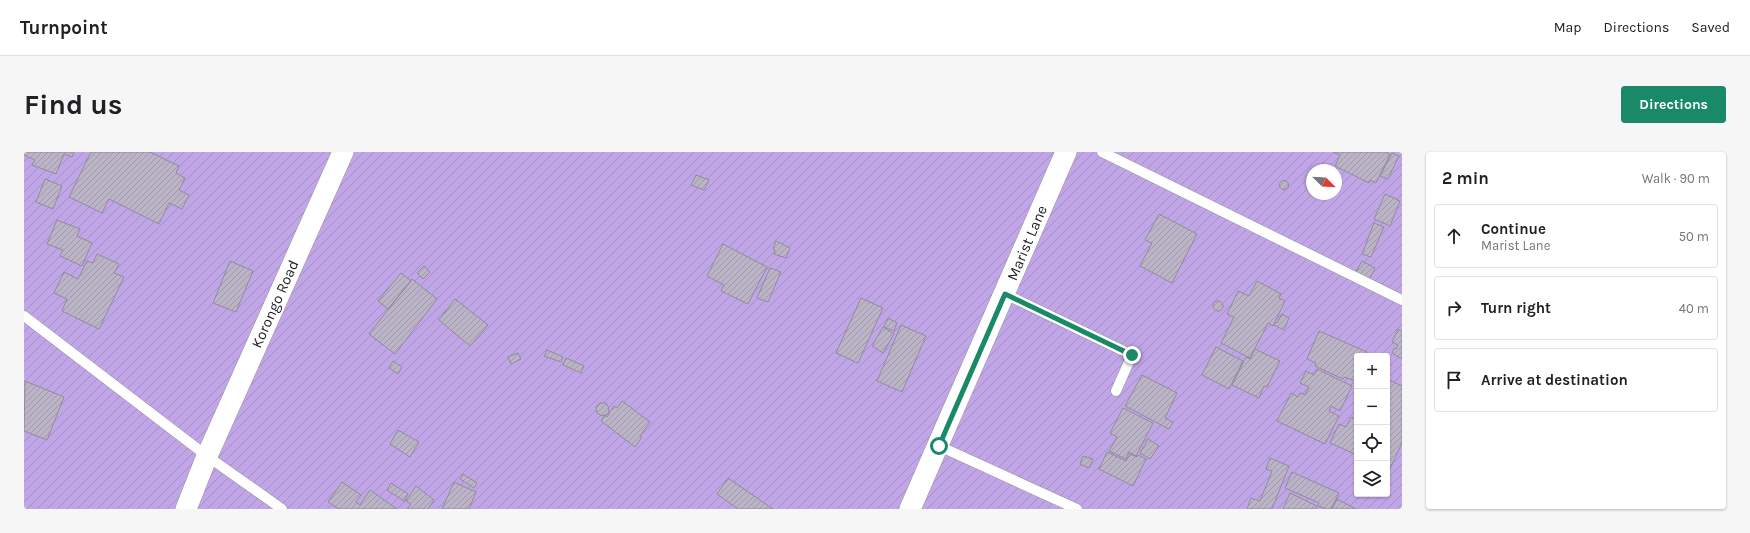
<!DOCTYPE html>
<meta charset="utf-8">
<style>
body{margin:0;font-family:Karla,sans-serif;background:#f6f6f6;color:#202124}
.controls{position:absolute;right:12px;bottom:12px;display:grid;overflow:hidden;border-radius:4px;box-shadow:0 1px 3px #0004}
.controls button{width:36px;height:36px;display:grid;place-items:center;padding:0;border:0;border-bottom:1px solid #e0e0e0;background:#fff;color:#202124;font:20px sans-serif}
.compass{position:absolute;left:1282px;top:12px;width:36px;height:36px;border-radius:50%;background:#fff;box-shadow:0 1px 3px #0004;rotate:114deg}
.stop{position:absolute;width:12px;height:12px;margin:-9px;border:3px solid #198968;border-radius:50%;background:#fff}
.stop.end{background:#198968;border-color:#fff;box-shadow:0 1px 4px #0008}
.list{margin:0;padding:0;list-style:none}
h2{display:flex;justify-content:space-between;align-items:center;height:52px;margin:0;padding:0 16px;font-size:17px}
h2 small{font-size:13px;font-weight:400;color:#757577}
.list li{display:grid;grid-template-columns:26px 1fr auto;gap:12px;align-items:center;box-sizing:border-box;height:64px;margin:0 8px 8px;padding:0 8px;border:1px solid #e0e0e0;border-radius:4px}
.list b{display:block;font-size:15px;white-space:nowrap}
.list p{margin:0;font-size:13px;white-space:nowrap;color:#757577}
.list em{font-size:13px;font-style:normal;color:#757577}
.icon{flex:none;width:22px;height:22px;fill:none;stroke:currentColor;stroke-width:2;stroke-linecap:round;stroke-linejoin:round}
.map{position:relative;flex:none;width:1378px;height:357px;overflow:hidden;border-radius:4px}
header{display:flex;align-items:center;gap:24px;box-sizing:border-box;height:56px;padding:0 20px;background:#fff;border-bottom:1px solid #e0e0e0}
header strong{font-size:19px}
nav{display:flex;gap:22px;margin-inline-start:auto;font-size:14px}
.intro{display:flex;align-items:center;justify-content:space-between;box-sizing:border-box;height:96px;padding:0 24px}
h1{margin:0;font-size:28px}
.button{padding:10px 18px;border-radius:4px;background:#198968;color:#fff;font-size:14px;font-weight:700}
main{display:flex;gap:24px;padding:0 24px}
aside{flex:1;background:#fff;border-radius:4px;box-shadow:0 1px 3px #0004}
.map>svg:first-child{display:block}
</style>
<header>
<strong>Turnpoint</strong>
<nav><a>Map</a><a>Directions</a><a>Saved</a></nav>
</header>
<div class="intro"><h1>Find us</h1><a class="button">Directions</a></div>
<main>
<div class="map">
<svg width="1378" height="357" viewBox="0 0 1378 357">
<defs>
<pattern id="garden-furrows" width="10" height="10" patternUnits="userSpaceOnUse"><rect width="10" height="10" fill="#c1a6e7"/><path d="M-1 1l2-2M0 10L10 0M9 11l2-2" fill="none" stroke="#a58ec6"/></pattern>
<pattern id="building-hatch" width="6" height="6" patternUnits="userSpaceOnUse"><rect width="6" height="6" fill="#bbb4c6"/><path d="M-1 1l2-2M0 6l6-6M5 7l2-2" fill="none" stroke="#a09aaa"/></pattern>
</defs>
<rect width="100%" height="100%" fill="#eae2f6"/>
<path fill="url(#garden-furrows)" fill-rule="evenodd" d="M0,0H1378V357H0ZM1288,18H1312V42H1288ZM1333,204H1363V342H1333Z"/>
<path fill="url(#building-hatch)" stroke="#918a9b" d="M0,0H50L48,5L40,2L32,22L8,13L11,8L0,3Z
M67,0H126L155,14L152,21L161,26L155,38L165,43L158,57L145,51L135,72L85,47L78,61L45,45Z
M1309,0H1364L1363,1L1366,3L1352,31L1346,28L1345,31L1311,14L1316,3Z
M1368,1L1375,4L1364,27L1356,24Z
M672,23L685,28L680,38L667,33Z
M21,27L38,34L29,57L12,50Z
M1255.5 33a4.5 4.5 0 1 1 9 0a4.5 4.5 0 1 1-9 0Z
M1361,42L1376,49L1366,74L1350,67Z
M1135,62L1173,82L1148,131L1116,114L1128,91L1121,88Z
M33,68L56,77L53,84L68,91L58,114L36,104L39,98L23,92Z
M1350,71L1360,75L1347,105L1338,102Z
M752,89L766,96L762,106L750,102L751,98L749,97Z
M699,92L743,115L724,152L697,139L700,133L683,124Z
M73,102L95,112L90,121L100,125L75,177L38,159L43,147L30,141L40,120L54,127L63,109L69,111Z
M206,109L229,119L212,160L189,151Z
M1338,109L1351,116L1345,128L1331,122Z
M400,114L406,120L399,127L393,121Z
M746,116L757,120L744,150L733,146Z
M377,121L387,129L364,157L354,149Z
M388,127L413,147L371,202L345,182Z
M1233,129L1257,142L1255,146L1261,149L1249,174L1244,171L1226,206L1197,191L1210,165L1203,162L1214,139L1225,144Z
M837,146L859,156L834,211L812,201Z
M431,147L464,173L446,194L415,168Z
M1189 154a5 5 0 1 1 10 0a5 5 0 1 1-10 0Z
M1258,162L1265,166L1260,178L1250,173L1252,170L1253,171Z
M864,166L873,171L870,179L860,175Z
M877,173L902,184L878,240L853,229Z
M859,175L870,182L859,201L848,194Z
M1374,177L1378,179V207L1368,201L1370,196L1372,197L1374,193L1368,190Z
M1295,179L1343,200L1342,204H1333V224L1331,229L1320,225L1319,227L1291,214L1292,211L1283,207Z
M1192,195L1219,209L1205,237L1178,223Z
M1231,197L1256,209L1243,235L1240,234L1235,246L1208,233L1222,205L1226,207Z
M523,198L539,205L537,210L520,204Z
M494,201L497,207L487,212L484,205Z
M542,206L560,214L557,221L539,213Z
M369,209L378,215L374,222L365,216Z
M1293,217L1328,234L1316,259L1307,254L1305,259L1315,264L1301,292L1253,269L1267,241L1274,245L1276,241L1281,243L1285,235L1276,231L1282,219L1290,223Z
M1118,223L1153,241L1141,266L1149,270L1145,277L1101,254Z
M1363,227L1378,234V291L1365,319L1363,318Z
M1,229L40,245L23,288L0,279Z
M598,249L626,270L616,284L618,285L611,295L577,269L581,263L583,265L590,254L593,256Z
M576,251H582L585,256L584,262L578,264L573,261L572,255Z
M1099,256L1129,271L1112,304L1105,300L1102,307L1085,299L1093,285L1086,281Z
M1327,265L1333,268V303L1306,291L1315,272L1322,275Z
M374,278L395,290L386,305L366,292Z
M1124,287L1135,294L1126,307L1116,301Z
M1083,300L1102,309L1106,302L1113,305L1114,303L1122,307L1109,334L1075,317Z
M1059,304L1069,307L1065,316L1056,312Z
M1246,306L1265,314L1248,357H1223L1227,346L1236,349L1248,319L1242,317Z
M1268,320L1315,341L1307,357H1302L1294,354L1295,351L1261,336Z
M439,322L453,331L450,336L436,327Z
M704,326L749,357H714L693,342Z
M318,330L337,343L332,350L336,353L346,338L373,357H315L304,350Z
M430,330L452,340L445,357H418Z
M367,331L384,342L380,349L363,338Z
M392,334L410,348L404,357H383L387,352L382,349Z
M1266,341L1293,354L1291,357H1259Z
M1313,347L1332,357H1308Z"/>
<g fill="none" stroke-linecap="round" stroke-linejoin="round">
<g stroke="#9992a4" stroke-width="11">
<path id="lane" d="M1078,0L1378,148
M981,142L1108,203L1092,239
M0,164L183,304L258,357
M915,294L1053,357"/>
</g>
<g stroke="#9992a4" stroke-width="22">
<path id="street" d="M162,357L183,304L319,0
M886,357L1042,0"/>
</g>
<use href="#lane" stroke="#fff" stroke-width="10"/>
<use href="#street" stroke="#fff" stroke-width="21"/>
</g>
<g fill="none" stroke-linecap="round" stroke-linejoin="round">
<path stroke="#198968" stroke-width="5" d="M915,294L981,142L1108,203"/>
</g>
<g text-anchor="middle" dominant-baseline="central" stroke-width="4" stroke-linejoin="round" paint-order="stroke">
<g font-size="15" fill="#1e1c22" stroke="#fff">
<text transform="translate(1003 91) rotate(-67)">Marist Lane</text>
<text transform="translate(251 152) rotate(-66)">Korongo Road</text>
</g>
</g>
</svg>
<div class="controls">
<button>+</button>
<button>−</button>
<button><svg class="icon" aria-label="locate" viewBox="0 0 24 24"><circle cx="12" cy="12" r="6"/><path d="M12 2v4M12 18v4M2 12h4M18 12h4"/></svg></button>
<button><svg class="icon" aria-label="layers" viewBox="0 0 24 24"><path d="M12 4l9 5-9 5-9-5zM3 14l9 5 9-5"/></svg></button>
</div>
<svg class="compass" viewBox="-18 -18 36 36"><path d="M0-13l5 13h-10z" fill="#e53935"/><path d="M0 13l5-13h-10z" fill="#757577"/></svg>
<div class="stop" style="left:915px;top:294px"></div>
<div class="stop end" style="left:1108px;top:203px"></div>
</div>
<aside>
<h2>2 min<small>Walk · 90 m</small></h2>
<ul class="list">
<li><svg class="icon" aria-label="ahead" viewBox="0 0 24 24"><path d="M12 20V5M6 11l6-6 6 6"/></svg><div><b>Continue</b><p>Marist Lane</p></div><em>50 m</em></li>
<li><svg class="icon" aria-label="right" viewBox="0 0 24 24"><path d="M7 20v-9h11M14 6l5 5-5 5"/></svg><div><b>Turn right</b></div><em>40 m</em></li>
<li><svg class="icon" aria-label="arrive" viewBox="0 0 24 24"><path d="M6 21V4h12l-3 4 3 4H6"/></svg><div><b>Arrive at destination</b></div></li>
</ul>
</aside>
</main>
